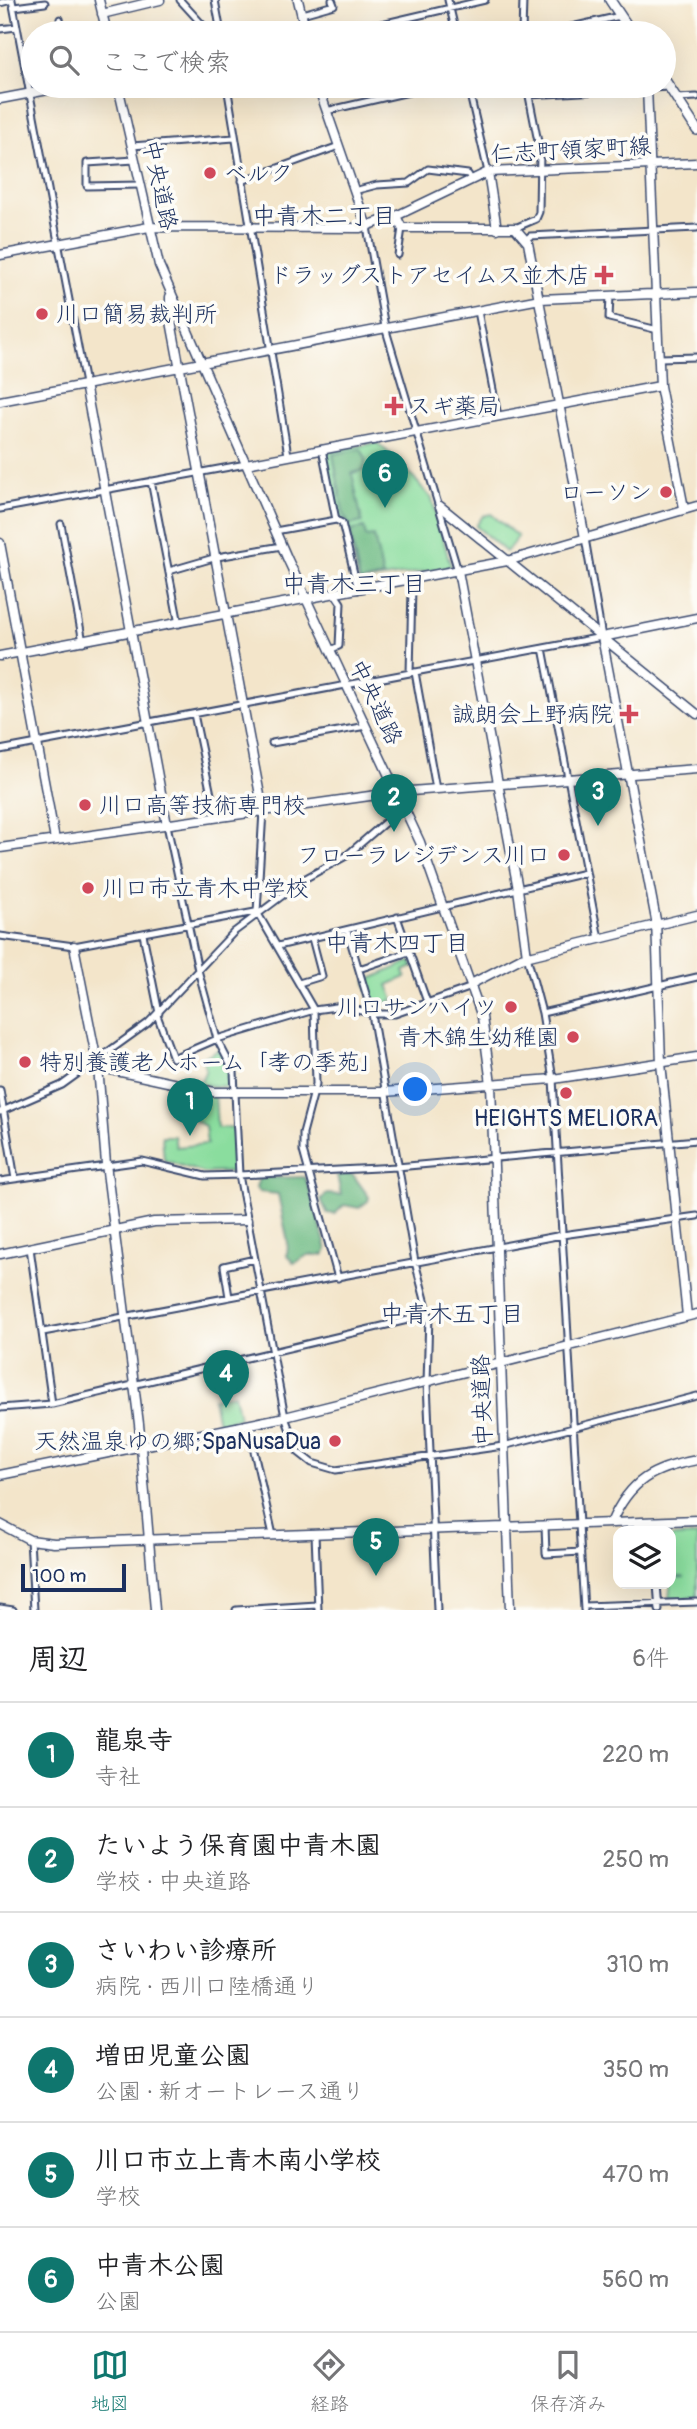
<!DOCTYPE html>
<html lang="ja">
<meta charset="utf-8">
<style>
body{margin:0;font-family:Pangolin,"Klee One",sans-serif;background:#f2f2f2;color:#202124}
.controls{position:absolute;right:21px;bottom:21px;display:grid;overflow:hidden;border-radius:14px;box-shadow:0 7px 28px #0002}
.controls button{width:63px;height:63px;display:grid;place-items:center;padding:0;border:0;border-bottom:2px solid #e0e0e0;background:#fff;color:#202124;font:35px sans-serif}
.scale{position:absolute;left:21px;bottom:18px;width:105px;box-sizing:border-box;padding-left:7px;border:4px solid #1b2f5e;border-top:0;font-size:19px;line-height:24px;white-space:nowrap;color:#1b2f5e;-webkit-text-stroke:5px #fdfcf7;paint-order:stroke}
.you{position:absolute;left:416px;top:1090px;width:24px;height:24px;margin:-18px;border:5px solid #fff;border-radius:50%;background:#1a73e8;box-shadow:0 0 0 10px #1a73e833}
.badge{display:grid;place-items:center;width:46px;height:46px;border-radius:50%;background:#0f766e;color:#fff;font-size:23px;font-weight:700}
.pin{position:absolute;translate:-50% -58px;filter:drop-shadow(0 2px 4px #0008)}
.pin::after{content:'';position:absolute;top:37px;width:24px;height:21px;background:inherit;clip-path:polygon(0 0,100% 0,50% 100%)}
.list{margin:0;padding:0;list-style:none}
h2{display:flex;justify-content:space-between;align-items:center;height:91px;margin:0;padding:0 28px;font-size:30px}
h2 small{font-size:23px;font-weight:400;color:#757577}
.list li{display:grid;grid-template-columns:46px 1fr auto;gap:21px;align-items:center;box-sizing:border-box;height:105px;padding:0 28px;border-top:2px solid #e0e0e0}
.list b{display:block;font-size:26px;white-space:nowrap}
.list p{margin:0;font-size:23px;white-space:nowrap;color:#757577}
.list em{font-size:23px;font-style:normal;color:#757577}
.icon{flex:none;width:38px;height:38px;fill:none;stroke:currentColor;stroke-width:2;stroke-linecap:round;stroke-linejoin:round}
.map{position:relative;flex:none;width:697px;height:1610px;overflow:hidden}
.search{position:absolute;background:#fff;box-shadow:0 7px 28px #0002;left:21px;right:21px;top:21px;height:77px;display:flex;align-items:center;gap:18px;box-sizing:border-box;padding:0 24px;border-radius:38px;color:#757577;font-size:26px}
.sheet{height:721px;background:#fff}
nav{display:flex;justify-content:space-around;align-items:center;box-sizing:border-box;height:98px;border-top:2px solid #e0e0e0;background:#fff;font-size:19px;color:#757577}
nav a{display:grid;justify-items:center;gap:4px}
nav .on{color:#0f766e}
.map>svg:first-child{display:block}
</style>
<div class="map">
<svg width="697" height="1610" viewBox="0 0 697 1610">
<rect width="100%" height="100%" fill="#fdfcf7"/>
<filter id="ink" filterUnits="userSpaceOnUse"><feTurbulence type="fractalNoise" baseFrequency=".0143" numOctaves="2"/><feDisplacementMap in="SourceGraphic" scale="14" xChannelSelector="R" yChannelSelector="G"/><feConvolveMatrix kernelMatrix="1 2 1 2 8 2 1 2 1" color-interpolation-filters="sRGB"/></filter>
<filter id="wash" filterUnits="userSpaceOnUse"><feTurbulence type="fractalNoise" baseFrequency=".00686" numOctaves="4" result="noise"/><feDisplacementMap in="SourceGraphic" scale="28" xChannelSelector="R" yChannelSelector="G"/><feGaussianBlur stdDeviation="1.57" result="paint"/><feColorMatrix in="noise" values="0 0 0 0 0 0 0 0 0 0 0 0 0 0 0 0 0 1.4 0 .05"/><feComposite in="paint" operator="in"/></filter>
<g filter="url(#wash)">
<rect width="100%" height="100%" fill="#f3e5ca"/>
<path fill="#8add9e" stroke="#52867e" stroke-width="2" d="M377,443L400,462L432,499L451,567L359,582L345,521L338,516L326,455L327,451Z
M491,514L518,537L506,552L476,526L483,516Z
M411,961L413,967L404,971L406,977L388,985L394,1000L372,1007L366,981Z
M219,1049L232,1076V1087L199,1085L206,1070L202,1058Z
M206,1095L215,1096L217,1128L234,1127L235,1170L233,1172L203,1173L164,1160L162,1136H174L176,1147L207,1144L205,1126L194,1120L193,1108L206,1107Z
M234,1394L239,1418L218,1423L213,1398Z
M697,1536V1598L669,1599L671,1578L685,1577H671V1537Z"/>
<path fill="#6fbc85" stroke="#457672" stroke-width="2" d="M361,449L366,459L364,470L352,473L362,522L349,525L343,512L333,454Z
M364,528L366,537L374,536L383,577L360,582L350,531Z
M345,1174L353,1175L369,1197L368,1201L359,1208L344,1205L335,1214L327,1213L321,1199L327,1194L341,1195L337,1175Z
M304,1177C310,1183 324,1239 327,1250L324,1255H308L294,1263L287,1256L288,1243L278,1194L259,1192L256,1188L259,1178Z"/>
</g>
<g filter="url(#ink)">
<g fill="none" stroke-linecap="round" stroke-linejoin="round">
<g stroke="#3b4a6e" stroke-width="9">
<path id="street" d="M12,0L85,384
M180,0L210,33
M215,0L221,33
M448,0L456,33
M0,3L12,0
M14,7L45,3
M302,14L334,5L332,0
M60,19L64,31L105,26
M0,29L17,27
M343,33L485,0
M522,33L523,0
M545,33L620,16
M227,86L288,455
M468,86L488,172
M529,95L669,87
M676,98L697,97
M326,111L435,86
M132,146L234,138
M135,160L87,163V186L140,185
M242,181L339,146
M354,191L377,185L409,183L428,169L468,174L471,179
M367,227L385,327L458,571
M515,228L536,219L539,212L540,152L527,86
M526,240L530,236L697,228
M398,255L402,228
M610,296L609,318L658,330
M478,311L498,416
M659,358L697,357
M322,449L336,520L342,523L358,590
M151,481L179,624
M0,509L246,464
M61,524L83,642
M275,531L336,520
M169,571L217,557L282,546
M543,648L599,939
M330,650L339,646L341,603L335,594
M415,672L436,789
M410,673L412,587
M194,714L216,818
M272,743L366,726
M0,750L602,637L585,538
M263,811L257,912L314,1010L316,1084L303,1133V1151L338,1278
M167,825L198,970L217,1039L234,1072L239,1175L285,1417L298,1452L312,1463L336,1470L503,1446L697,1396
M397,917L427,1002
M347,930L372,1014L415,1262L429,1315L427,1383L437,1610
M143,934L159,1013
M0,936L74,946L255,912
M278,946L585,873
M527,956L542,1013L553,1079L584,1610
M359,969L409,952
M299,983L322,976L312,938
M542,1013L697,977
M157,1015L173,1058L217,1039L314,1010L343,1006L372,1014H395L472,987
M0,1090L15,1179
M0,1112L62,1085L148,1023L234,932L306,878L346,856L404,806
M0,1181L142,1161L205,1176L239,1175L397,1167L697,1140
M30,1248L52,1404
M229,1297L224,1266L255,1259
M43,1332L562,1235L697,1216
M0,1408L52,1404L429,1315
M248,1425L273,1535
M545,1525L546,1554L581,1552
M315,1534L318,1610
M30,1540L34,1610
M657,1584L659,1610
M584,1606L697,1602
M0,1608L13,1610
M236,1610L317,1605"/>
</g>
<g stroke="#3b4a6e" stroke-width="11">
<path id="secondary" d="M99,0L107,33
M298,0L306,33
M102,14L160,0
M118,86L159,265L288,560L420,842L482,1017L491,1084L510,1610
M318,86L367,227
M647,88L660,386L684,508
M0,99L69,86
M488,172L497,229
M396,216L402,228H515L528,243L585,538
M0,255L149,227L360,228L396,216L488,172L697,163
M170,297V316L263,811
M85,384L167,825
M0,401L540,299L697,292
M246,464L660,386
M440,506L697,714
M0,543L55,840
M458,571L518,889L527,956
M0,656L507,561L697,506
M0,848L398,792L697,769
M74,946L98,1067L106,1164L139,1424L155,1610
M471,984L521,958L697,915
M98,1067L214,1092H384L553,1079L697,1057
M0,1254L154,1222L247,1220
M687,1316L661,1063L656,920L602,637L697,618
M0,1475L285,1417L697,1314
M611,1523C630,1480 653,1468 697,1460
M0,1524L30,1540L54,1543L697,1520"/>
</g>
<g stroke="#3b4a6e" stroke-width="12">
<path id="primary" d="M610,0L632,33
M664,79L697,130"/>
</g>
<use href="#street" stroke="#fff" stroke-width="5"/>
<use href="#secondary" stroke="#fff" stroke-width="8"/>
<use href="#primary" stroke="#fff" stroke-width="9"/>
</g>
</g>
<g fill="#d1495b" stroke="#fdfcf7" stroke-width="2.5">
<circle cx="210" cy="173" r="7"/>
<path d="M600.5 264.5h7v7h7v7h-7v7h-7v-7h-7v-7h7z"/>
<circle cx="42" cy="314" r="7"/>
<path d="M390.5 395.5h7v7h7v7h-7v7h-7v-7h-7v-7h7z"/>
<circle cx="666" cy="492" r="7"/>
<path d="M625.5 703.5h7v7h7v7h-7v7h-7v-7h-7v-7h7z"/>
<circle cx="85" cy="805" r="7"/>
<circle cx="564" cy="855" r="7"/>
<circle cx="88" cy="888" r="7"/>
<circle cx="511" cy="1007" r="7"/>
<circle cx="573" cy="1037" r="7"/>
<circle cx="25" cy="1062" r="7"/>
<circle cx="566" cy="1093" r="7"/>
<circle cx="335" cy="1441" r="7"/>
</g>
<g text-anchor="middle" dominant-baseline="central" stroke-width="7" stroke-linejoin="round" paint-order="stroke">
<g font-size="23" fill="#1b2f5e" stroke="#fdfcf7">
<text transform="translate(571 150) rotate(-3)">仁志町領家町線</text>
<text transform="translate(160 185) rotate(78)">中央道路</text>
<text transform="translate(376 702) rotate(64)">中央道路</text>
<text transform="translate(482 1400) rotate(-92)">中央道路</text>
</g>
<g font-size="23" fill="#1b2f5e" stroke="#fdfcf7" text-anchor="end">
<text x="224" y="173" text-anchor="start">ベルク</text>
<text x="590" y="275">ドラッグストアセイムス並木店</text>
<text x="56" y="314" text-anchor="start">川口簡易裁判所</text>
<text x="408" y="406" text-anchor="start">スギ薬局</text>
<text x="652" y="492">ローソン</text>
<text x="613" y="714">誠朗会上野病院</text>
<text x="99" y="805" text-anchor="start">川口高等技術専門校</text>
<text x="550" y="855">フローラレジデンス川口</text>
<text x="102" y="888" text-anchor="start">川口市立青木中学校</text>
<text x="497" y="1007">川口サンハイツ</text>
<text x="559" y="1037">青木錦生幼稚園</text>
<text x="39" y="1062" text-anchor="start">特別養護老人ホーム「孝の季苑」</text>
<text x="566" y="1118" text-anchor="middle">HEIGHTS MELIORA</text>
<text x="321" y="1441">天然温泉ゆの郷;SpaNusaDua</text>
</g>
<g font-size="24" fill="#1b2f5e" stroke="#fdfcf7">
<text x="324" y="216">中青木二丁目</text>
<text x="354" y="584">中青木三丁目</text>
<text x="397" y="943">中青木四丁目</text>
<text x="452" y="1314">中青木五丁目</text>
</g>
</g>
</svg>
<div class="controls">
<button><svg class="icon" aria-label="layers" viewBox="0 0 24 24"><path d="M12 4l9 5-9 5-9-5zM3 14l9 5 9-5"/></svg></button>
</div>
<div class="scale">100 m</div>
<div class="you"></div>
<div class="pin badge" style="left:190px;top:1136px">1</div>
<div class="pin badge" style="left:394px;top:832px">2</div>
<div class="pin badge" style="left:598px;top:826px">3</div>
<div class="pin badge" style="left:226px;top:1408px">4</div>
<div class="pin badge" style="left:376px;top:1576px">5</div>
<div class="pin badge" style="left:385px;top:508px">6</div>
<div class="search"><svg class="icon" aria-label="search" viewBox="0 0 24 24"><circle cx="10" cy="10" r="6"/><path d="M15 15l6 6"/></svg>ここで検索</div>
</div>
<section class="sheet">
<h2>周辺<small>6件</small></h2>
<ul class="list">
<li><span class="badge">1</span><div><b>龍泉寺</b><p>寺社</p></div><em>220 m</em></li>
<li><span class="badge">2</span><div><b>たいよう保育園中青木園</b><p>学校 · 中央道路</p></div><em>250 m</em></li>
<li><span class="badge">3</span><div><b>さいわい診療所</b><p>病院 · 西川口陸橋通り</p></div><em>310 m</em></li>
<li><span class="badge">4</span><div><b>増田児童公園</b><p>公園 · 新オートレース通り</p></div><em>350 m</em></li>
<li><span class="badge">5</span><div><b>川口市立上青木南小学校</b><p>学校</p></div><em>470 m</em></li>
<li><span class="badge">6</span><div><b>中青木公園</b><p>公園</p></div><em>560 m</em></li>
</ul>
</section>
<nav>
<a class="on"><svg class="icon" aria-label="map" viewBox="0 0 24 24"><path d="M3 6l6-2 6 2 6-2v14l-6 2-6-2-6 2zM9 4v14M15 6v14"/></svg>地図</a>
<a><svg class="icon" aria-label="directions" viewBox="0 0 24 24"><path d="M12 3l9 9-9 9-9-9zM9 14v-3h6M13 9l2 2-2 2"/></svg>経路</a>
<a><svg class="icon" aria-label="saved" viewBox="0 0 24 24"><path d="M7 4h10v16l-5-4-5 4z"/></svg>保存済み</a>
</nav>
